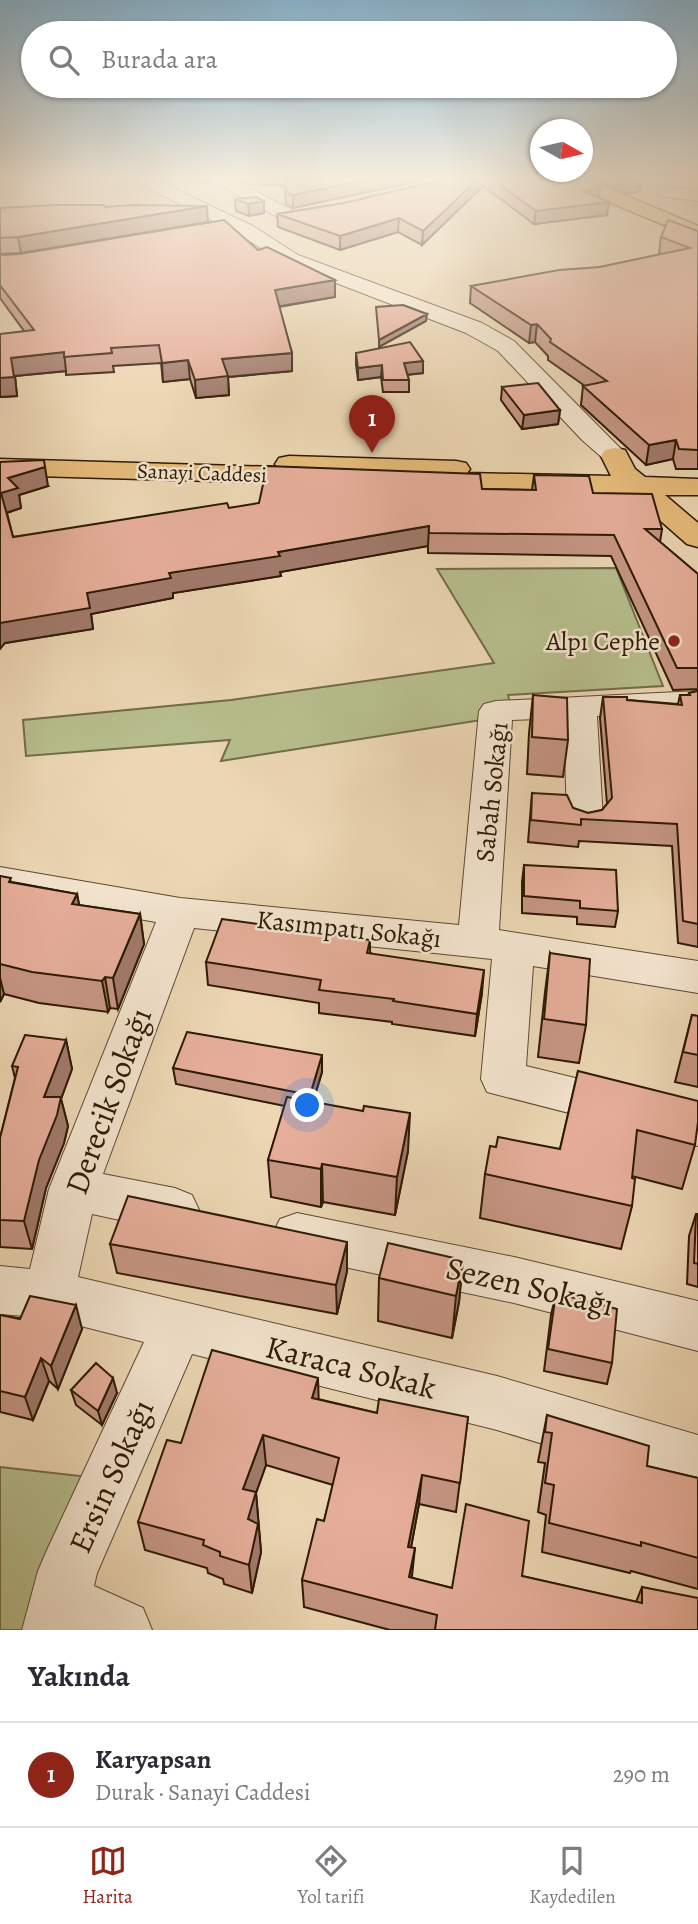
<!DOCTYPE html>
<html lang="tr">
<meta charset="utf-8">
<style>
body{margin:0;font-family:Alegreya,serif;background:#f7f7f7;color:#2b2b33}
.compass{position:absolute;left:530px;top:119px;width:63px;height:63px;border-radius:50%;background:#fff;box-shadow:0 2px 5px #0004;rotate:98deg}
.you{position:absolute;left:308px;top:1106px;width:24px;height:24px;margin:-18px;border:5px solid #fff;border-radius:50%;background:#1a73e8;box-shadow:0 0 0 10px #1a73e833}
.badge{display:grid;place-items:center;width:46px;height:46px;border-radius:50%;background:#8f2418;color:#fff;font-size:23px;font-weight:700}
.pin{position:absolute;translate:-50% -58px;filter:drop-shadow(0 2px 4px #0008)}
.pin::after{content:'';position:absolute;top:37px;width:24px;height:21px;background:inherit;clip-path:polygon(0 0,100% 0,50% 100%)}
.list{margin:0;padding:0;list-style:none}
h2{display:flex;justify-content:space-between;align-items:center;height:91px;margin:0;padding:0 28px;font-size:30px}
h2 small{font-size:23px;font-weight:400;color:#7c7c81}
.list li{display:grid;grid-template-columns:46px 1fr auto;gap:21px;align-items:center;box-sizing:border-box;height:105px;padding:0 28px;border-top:2px solid #e1e1e2}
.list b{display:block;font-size:26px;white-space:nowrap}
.list p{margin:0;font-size:23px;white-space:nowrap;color:#7c7c81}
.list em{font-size:23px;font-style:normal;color:#7c7c81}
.icon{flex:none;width:38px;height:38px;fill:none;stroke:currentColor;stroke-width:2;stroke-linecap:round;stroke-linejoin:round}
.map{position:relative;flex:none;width:698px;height:1630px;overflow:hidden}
.search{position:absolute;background:#fff;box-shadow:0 2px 5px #0004;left:21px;right:21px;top:21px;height:77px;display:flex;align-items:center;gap:18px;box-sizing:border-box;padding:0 24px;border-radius:38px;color:#7c7c81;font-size:26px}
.sheet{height:196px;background:#fff}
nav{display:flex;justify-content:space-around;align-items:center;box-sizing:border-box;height:98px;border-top:2px solid #e1e1e2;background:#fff;font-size:19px;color:#7c7c81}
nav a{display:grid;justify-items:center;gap:4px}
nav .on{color:#8f2418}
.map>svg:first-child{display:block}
</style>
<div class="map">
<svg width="698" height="1630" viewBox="0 0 698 1630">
<rect width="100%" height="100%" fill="#ecd6b3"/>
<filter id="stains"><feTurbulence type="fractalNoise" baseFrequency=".00286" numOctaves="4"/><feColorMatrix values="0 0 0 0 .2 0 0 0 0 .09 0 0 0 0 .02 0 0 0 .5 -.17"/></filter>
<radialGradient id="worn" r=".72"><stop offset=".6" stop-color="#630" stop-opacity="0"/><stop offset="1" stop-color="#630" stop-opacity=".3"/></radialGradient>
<path fill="#b7be8d" stroke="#726c48" stroke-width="2" d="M616,568L663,686L508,695L513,715L221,761L230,740L26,756L23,720L231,700L494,663L437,569Z
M0,1467L89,1477L30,1630H0Z"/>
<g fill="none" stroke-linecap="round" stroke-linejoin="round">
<g stroke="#5d4930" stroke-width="2">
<path id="minor" d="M130,179H154L253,226L298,255L482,323L514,341L628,456L624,461L615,464L606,461L582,440L498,351L466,333L284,263L239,234Z
M209,179H232L298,213L300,217L291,223L284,221Z
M429,179H451L433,192H421L418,188Z
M665,187L698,191V201L659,196L656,192Z
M698,691V711L597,716L603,820L598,829L585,832L572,829L567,820L564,718L512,720L499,930L698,961V993L533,966L526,1066L698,1108V1146L487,1092L481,1079L492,959L194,928L103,1174L175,1188L192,1195L199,1210L192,1225L175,1232L92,1214L78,1277L497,1376L698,1435V1491L497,1430L192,1354L97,1573L94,1586L143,1608L152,1630H22L38,1571L47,1550L144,1342L49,1318L0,1314V1266L30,1269L49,1189L156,922L0,895V867L180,898L459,925L479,711L484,704L496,701Z
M297,1213L514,1257L698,1301V1351L514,1303L297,1257L280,1251L272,1235L280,1219Z"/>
</g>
<g stroke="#2d1a04" stroke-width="3">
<path id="major" d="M560,179H586L698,226V239L563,183Z
M615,448L625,450L635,469L645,477L698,479V495H665L698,523V547L687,544L630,494L429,488L419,486L415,480L418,476L328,473L330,476L326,482L316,484L0,475V459L277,467L275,464L279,458L289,456L456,461L466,463L470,469L467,473L611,476L601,456L605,450Z"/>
</g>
<use href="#minor" fill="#f3e4ce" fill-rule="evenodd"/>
<use href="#major" fill="#e6bb7a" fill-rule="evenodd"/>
</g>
<path fill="#c69684" stroke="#2d1a04" stroke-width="2" d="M174,179H210V183L174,181Z
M238,179H428L293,208L286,204L285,186L248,184Z
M446,179H579L600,188L599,198L607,215L534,224L483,186L422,245L398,232L340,250L278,227L277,214L344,203Z
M594,179H627L641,185L640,191L628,194Z
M235,199L264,201V213L249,216L236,211Z
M105,207L208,222L21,253L0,254V208Z
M698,231V469H676L673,459L646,465L581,405L583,386H585L548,360V356L535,342L529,343L470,303L471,286L600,267L662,254L659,253L661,237Z
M258,250L335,280V297L279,307L292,353V371L228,377L229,395L196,398L190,379L163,382L161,363L113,366L114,372L66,375V371L15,376L17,396L0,397L24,331L0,298V255Z
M356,353L423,361V373L407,375L409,380V392H383L381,377L358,380L356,365Z
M502,387L560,410L558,424L522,429L501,400Z
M0,462L48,486L19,495L21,508L7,513L13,537L229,508L482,489L532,490L534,475L593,493L662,529L660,542L698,574V689L673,690L611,556L428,553V546L280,572L281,576L173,593V598L91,614L93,629L5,643Z
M698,691V947L678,943L672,846L579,841L578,847L528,842L532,793L573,808L588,813L602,810L607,804L600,718L603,697L627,700L678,704L680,695H688L689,693Z
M533,695L568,740L563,777L527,774L529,733Z
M524,865L618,911L615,927L577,924V917L522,913V882Z
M0,876L12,882L77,894L79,905L140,914L144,944L118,1009L110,1008L108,1012L39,1003L4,994L0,1002Z
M370,940V953L482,993L475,1036L392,1024V1022L319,1013V1003L208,985L206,962Z
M550,953L586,1025L579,1063L538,1057L545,992Z
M692,1015L698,1016V1087L675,1082Z
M66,1040L72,1069L61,1099L68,1126L64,1143L46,1188L32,1249L0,1247V1138L15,1078L12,1066Z
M173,1068L322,1072L313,1102L408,1151L395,1215L323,1202L321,1207L271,1197L268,1160L285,1106L176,1084Z
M578,1071L695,1145L682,1189L632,1176V1206L621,1249L480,1218L485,1174L496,1147L560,1149Z
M696,1214H698V1287L687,1284L689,1236Z
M110,1244L347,1271L337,1314L117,1273Z
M463,1260L459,1302L452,1338L378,1321L379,1278Z
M556,1293L612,1363L607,1384L544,1371L551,1315Z
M0,1315L82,1329L58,1389L49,1381L33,1420L0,1412Z
M71,1390L117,1393L102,1425L76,1405Z
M318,1399L377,1413L468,1417L456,1512L419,1504L411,1547L412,1578L452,1588L522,1576L636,1602L642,1587L698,1630H390L304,1607L302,1580L324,1521L333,1485L266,1465L256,1493L261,1552L252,1593L224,1584L223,1579L208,1573L207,1568L145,1550L138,1522L181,1443Z
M547,1415L647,1466L698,1478V1589L631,1571L630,1573L542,1552L546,1515L538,1512L545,1463L538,1462Z"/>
<path fill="#a17a6c" stroke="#2d1a04" stroke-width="2" d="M369,179H428L293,208V195Z
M478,179H484L483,186L422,245L423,231Z
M641,185L640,191L628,194L629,188Z
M600,188L598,200L583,191Z
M264,201V213L249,216L248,204Z
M609,202L607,215L534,224L536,211Z
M207,206L208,222L21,253L18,237Z
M399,218L398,232L340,250V236Z
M335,280V297L275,307V290Z
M427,314L426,321L379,347V340Z
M537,324L535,342L529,343L531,325Z
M64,352L66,371L15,376L17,396L0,397V378L11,358Z
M292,353V371L228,377L229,395L196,398L195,380L222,359Z
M188,360L190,379L163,382L162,363Z
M423,361V373L404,375V363Z
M382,365L381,377L358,380V368Z
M560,410L558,424L522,429L524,415Z
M676,440L673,459L646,465L649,445Z
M45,467L48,486L19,495L21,508L5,513L1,493L8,478Z
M429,526L428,546L280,572L281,576L173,593V598L91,614L93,629L5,643L0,649V623L87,593L169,573L278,552Z
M77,894L83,925L72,904Z
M140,914L144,944L118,1009L113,978Z
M484,970L482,993L475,1036L477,1014Z
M105,977L110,1008L108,1012L102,981Z
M0,978L4,994L0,1002Z
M66,1040L72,1069L61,1099L68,1126L64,1143L46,1188L32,1249L24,1221L44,1097Z
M322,1055V1072L310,1111V1095Z
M410,1113L408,1151L395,1215L397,1177Z
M322,1164L323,1202L321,1207V1169Z
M347,1242V1271L337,1314L336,1285Z
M463,1260L459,1302L452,1338L456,1296Z
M76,1305L82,1329L58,1389L51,1366Z
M41,1358L49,1381L33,1420L25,1397Z
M113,1378L117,1393L102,1425L98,1411Z
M318,1378L319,1409L312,1398Z
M263,1435L266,1465L256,1493L261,1552L252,1593L249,1565L248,1519L243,1489Z
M422,1475L419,1504L406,1575L408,1547Z
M415,1548L412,1576L407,1604L409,1577Z"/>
<path fill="#e6ae9a" stroke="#2d1a04" stroke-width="2" d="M285,179H369L293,195L286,191Z
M446,179H478L423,231L399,218L340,236L277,214L344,203Z
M492,179H579L600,188L583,191L609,202L536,211Z
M608,179H627L641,185L629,188Z
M256,197L264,201L248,204L235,199Z
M54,205H104L105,207L132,205L207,206L18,237L0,238V208Z
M224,220L258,250L267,247L335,280L275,290L292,353L222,359L228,376L195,380L188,360L162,363L159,345L111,348L112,353L64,357V352L11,358L14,377L0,378V334L34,330L0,285V255L19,254Z
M668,220L698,231V450L679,449L676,440L649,445L583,386L607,381L550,342L551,339L537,324L531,325L471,286L559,270L600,267L690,248L661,237Z
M403,305L427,314L379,340L376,307Z
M410,342L423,361L404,363L409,380H383L382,365L358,368L356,353Z
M538,383L560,410L524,415L502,387Z
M44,460L45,467L8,478L18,488L1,493L13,537L227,503L229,508L259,503L267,466L480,474L482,489L536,490L534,475L589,476L593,493L652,494L662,529H645L698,574V668H677L614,535L429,533V526L278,552L280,556L169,573L171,578L87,593L90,608L0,623V462Z
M698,691V924L683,921L677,824L581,819V825L531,820L532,793L567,795L573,808L588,813L602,810L612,798L603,697H627V700L682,705L680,695H690L689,693Z
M533,695L567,698L568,740L532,737Z
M524,865L616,870L618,911L580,908V901L524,896Z
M0,876L11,878L9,882L77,894L72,904L140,914L113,978L105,977L102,981L32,972L0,964Z
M222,919L370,940L367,953L484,970L477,1014L393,1001L394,999L319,990L321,980L206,962Z
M550,953L590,959L586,1025L544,1019Z
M692,1015L698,1016V1055L683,1052Z
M187,1032L322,1055L310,1095L173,1068Z
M25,1035L66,1040L44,1097H61L57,1115L39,1160L24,1221L0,1220V1138L18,1067L12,1066Z
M578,1071L698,1101V1122L695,1145L637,1130L632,1178L635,1179L632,1206L485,1174L490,1146L496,1147L498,1137L560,1149Z
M287,1097L363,1111L364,1106L410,1113L397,1177L322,1164L321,1169L268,1160Z
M128,1196L347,1242L336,1285L110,1244Z
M696,1214H698V1264L694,1263Z
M388,1243L463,1260L456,1296L379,1278Z
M556,1293L617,1309L612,1363L548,1349Z
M30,1296L76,1305L51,1366L41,1358L25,1397L0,1391V1315L20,1319Z
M212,1350L318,1378L312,1398L377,1413L379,1399L468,1417L460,1483L422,1475L408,1547L415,1548L409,1577L452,1588L466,1504L529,1521L522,1576L642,1603V1587L698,1598V1630H435L437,1615L302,1580L317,1519L324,1521L339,1458L263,1435L243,1489L256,1492L248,1519L258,1524L249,1565L220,1556V1552L203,1545L204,1540L138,1522L167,1440L181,1443Z
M96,1363L113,1378L98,1411L71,1390Z
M547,1415L649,1446L647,1466L698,1478V1558L641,1542V1546L549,1523L554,1485L545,1483L552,1433L545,1432Z"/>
<linearGradient id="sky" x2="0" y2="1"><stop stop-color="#88b6d2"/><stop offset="0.44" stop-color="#f6eddd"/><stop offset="1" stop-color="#f6eddd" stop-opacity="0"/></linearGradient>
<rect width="698" height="407" fill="url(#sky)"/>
<circle fill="#8f2418" stroke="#f3e4ce" stroke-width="2.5" cx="674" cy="641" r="7"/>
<g text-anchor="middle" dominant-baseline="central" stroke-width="5" stroke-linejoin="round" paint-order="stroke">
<g font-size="21" fill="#2d1a04" stroke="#f3e4ce">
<text transform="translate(202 473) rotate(2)">Sanayi Caddesi</text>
</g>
<g font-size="26" fill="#2d1a04" stroke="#f3e4ce" text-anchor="end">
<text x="660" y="641">Alpı Cephe</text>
</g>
<g font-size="26" fill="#2d1a04" stroke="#f3e4ce">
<text transform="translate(492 792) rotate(-84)">Sabah Sokağı</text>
<text transform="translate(349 929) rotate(6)">Kasımpatı Sokağı</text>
</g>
<g font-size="32" fill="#2d1a04" stroke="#f3e4ce">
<text transform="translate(108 1101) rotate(-70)">Derecik Sokağı</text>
<text transform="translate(530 1286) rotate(13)">Sezen Sokağı</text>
<text transform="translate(351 1367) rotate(14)">Karaca Sokak</text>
<text transform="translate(111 1476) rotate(-66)">Ersin Sokağı</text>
</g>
</g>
<rect width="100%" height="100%" filter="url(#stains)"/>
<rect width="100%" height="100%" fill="url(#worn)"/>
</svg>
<svg class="compass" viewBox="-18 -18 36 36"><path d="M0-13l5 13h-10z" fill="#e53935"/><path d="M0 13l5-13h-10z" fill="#7c7c81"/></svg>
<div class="you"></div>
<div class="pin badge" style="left:372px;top:453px">1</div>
<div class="search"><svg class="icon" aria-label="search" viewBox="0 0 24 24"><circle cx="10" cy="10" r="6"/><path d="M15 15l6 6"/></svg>Burada ara</div>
</div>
<section class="sheet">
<h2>Yakında<small></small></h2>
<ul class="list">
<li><span class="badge">1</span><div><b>Karyapsan</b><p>Durak · Sanayi Caddesi</p></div><em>290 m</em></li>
</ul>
</section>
<nav>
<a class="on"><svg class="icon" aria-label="map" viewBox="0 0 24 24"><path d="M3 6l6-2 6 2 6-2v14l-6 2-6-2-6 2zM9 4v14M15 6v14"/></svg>Harita</a>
<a><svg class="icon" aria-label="directions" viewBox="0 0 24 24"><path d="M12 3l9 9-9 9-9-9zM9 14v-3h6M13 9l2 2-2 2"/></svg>Yol tarifi</a>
<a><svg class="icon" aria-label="saved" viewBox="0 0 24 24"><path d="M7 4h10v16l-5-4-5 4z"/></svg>Kaydedilen</a>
</nav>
